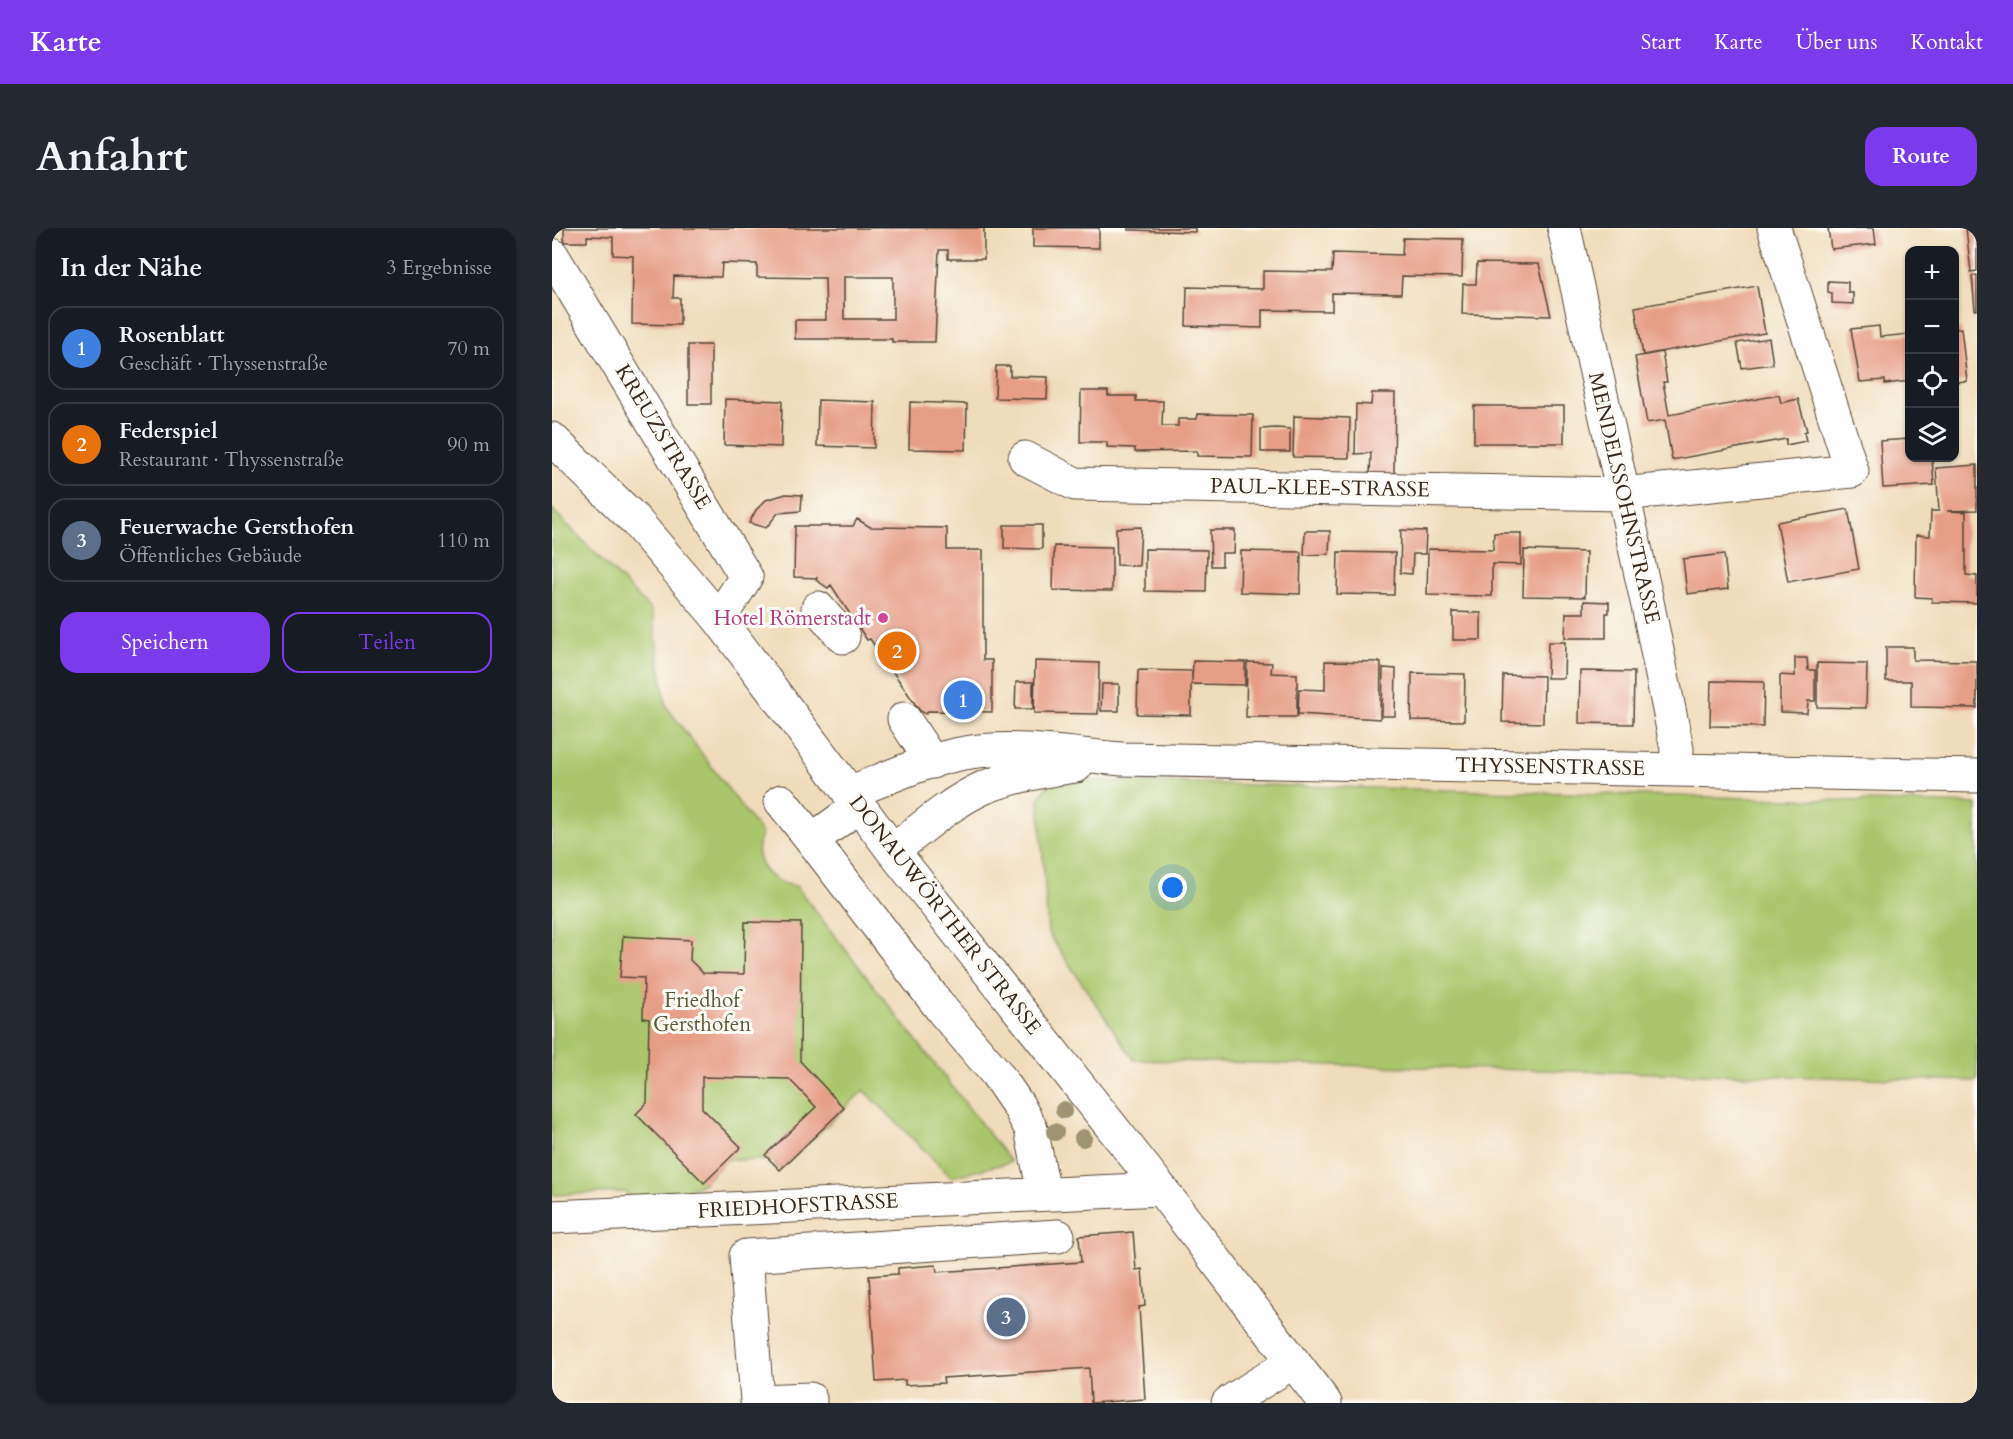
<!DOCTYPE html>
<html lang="de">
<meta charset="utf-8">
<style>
body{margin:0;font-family:Cardo,serif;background:#242831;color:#f1f3f6}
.controls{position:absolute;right:18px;top:18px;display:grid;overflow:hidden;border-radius:12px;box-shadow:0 2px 4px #0004}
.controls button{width:54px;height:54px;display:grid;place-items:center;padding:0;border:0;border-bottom:2px solid #363941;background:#171b24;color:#f1f3f6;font:30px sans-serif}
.you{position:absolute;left:621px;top:660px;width:21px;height:21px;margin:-15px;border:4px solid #fff;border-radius:50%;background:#1a73e8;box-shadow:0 0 0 9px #1a73e833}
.badge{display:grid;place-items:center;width:39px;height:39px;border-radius:50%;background:#7c3aed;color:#fff;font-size:20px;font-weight:700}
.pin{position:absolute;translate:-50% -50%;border:3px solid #fff;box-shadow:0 2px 6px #0006}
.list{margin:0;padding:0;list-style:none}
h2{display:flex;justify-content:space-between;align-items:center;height:78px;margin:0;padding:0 24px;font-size:26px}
h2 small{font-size:20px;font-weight:400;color:#9ea1a6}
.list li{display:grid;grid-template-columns:39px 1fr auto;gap:18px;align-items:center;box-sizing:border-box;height:84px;margin:0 12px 12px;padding:0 12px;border:2px solid #363941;border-radius:18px}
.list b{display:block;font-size:22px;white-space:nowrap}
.list p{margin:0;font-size:20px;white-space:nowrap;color:#9ea1a6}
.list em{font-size:20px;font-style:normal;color:#9ea1a6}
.actions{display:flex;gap:12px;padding:18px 24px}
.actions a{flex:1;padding:14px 0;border:2px solid #7c3aed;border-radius:18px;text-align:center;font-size:21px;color:#7c3aed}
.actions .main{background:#7c3aed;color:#fff}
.icon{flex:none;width:33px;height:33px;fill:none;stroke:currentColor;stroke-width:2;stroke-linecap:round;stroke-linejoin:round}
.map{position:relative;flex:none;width:1425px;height:1175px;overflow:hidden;border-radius:18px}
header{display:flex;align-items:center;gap:36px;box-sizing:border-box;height:84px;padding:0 30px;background:#7c3aed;color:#fff}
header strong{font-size:28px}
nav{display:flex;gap:33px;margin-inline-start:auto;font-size:21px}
.intro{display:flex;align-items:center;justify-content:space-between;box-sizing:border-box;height:144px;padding:0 36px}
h1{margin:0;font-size:42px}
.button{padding:15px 27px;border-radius:18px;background:#7c3aed;color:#fff;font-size:21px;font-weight:700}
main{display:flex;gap:36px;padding:0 36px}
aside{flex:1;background:#171b24;border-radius:18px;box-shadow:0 2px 4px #0004}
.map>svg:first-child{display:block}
</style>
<header>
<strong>Karte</strong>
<nav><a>Start</a><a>Karte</a><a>Über uns</a><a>Kontakt</a></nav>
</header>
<div class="intro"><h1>Anfahrt</h1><a class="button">Route</a></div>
<main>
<aside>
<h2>In der Nähe<small>3 Ergebnisse</small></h2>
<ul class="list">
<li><span class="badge" style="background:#3f7fe0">1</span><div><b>Rosenblatt</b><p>Geschäft · Thyssenstraße</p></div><em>70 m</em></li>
<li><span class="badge" style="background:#e8710a">2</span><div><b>Federspiel</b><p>Restaurant · Thyssenstraße</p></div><em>90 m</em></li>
<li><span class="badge" style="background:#5c6f8a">3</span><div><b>Feuerwache Gersthofen</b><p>Öffentliches Gebäude</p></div><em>110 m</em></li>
</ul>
<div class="actions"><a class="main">Speichern</a><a>Teilen</a></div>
</aside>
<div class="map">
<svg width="1425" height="1175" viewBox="0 0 1425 1175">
<rect width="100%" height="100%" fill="#fdfcf7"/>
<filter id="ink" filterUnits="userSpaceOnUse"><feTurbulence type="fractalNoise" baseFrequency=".0167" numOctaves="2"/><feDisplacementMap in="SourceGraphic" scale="12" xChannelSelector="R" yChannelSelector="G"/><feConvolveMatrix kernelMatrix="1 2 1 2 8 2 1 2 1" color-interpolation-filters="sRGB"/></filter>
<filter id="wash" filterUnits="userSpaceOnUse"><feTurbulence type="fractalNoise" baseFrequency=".008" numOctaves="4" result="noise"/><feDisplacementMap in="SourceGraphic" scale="24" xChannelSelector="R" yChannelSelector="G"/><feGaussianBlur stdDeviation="1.35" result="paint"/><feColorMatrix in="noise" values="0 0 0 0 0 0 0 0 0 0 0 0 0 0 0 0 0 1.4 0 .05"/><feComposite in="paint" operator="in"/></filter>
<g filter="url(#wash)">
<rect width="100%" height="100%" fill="#efdcba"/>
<path fill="#aac66c" stroke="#727845" stroke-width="1.5" d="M0,281L100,383L114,478L210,606C196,632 218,656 244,658L459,934L399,949L312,862L228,942L218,932H175L152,955L112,975H82L73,964L0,967Z
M525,552L1425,576V853L582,832L496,705L487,572L497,555Z"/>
<g id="blocks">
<path fill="#e69e86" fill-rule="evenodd" d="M12,0H432V31H396V22H387L383,114H340V111H243V92H274L273,50L205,49V36L170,35L169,49L122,48L121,70H128V97L80,96L81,28L61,27V9L35,8V14H12ZM292,49H341V91H292Z
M481,0H547V20L481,19Z
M576,0H643V4L576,2Z
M1276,0H1322L1324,16L1279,21Z
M1414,0H1425V43L1419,44Z
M851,10L911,11L910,49L850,48L849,66L780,65V83L710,82V100L634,98L635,59L711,61V43L780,44L781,25L850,27Z
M925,35L987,36L999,88L910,86L911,56H924Z
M1425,47V82H1423L1420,48Z
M1276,53L1296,54V65H1301V76L1280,75V65L1276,64Z
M1205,58L1213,105L1091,127L1083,79Z
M1327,98L1328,109L1358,106V153L1333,156V152L1308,154L1299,101Z
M1409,100L1415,153L1402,154V101Z
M1217,110L1221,136L1190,140L1185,115Z
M136,117H159V176H136Z
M1110,124L1115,154H1111L1117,187L1227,167L1229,175L1246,171L1255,203L1252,204L1254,213L1234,217V211L1120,232L1113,192L1095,195L1083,129Z
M444,138H458V148L496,149L495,171L443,170Z
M529,163H556V168H584V173H611L610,198H626V191H645L646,186L701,187L700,229L645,228V223L583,224V220L555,219V214H528Z
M820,165H843L842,247H818L819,225L803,226L804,176L819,177Z
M173,171L230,173L229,219L172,217Z
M266,172L323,174L322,220L265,218Z
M358,174L415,176L414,222L357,221Z
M922,178H1012V215H922Z
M742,188L798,190L797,230L741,229Z
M724,200L738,201V224H709V201Z
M1358,211V230H1380L1382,257L1331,260L1328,213Z
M1425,237V282L1395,283L1414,284V347L1425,348V375L1380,374V370L1363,369L1364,307L1378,308L1379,283H1387L1384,240Z
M234,266L250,267L249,283L226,285L214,300L197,295L204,282L214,272Z
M1296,281L1307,341L1236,354L1225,294Z
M305,291L318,299L395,300V322H431V432H440V484L376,483L374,486L368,483L318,411L315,412L279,357L276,360L264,352L265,350L242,349L243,298H301Z
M452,297H490V321L452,320Z
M589,299L587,338L565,337L564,300Z
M658,302H683L682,325H670V338H659Z
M849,302L874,303L873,326H861L860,346L848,345Z
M753,303H778L777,326L752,327Z
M942,305H969V337L940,336V368L875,367L876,321L941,322Z
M502,318L560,319V363L501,362Z
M593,321L655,322L654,364L593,363Z
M972,322L1034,324L1033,369L971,368Z
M689,323L749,324L748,366L688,364Z
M786,324L843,325L842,367L785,366Z
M1172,326L1176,361L1135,366L1131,331Z
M1032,373L1057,374V385H1054V410H1013L1014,385H1032Z
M901,384L929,385V412H901Z
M996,414H1013L1012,450H995Z
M1334,419H1361V432L1425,433V480L1359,479V453H1334Z
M1243,430H1255L1256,442H1263V473H1256L1255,485L1228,484V447L1243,448Z
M483,433L547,435L546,486L482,485Z
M641,433L693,434V457L639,456V487L585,486L586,442L640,443V453Z
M773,433L829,434L828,491L746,486L747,461L773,462Z
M695,434L720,435L719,445L745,446V489H694Z
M1265,435L1315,436L1314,480L1265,479Z
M831,440L844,441L843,488H830Z
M1028,443L1082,444L1081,496L1027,495Z
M860,445L913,446L912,493L859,492Z
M951,447L992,448L991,495L950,494Z
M1159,453L1212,454L1211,499L1158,498Z
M464,454H481V481H463Z
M550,456H567V483H549Z
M193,694L249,695L248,833L292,880L228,942L213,927L264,879L237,851L150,849V880L189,919L152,955L84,886L95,875L97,791L91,790L92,750L68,749L71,708L139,712L138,732L151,745L192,746Z
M581,1004L584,1042L590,1041L593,1078L587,1079L593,1171L539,1175L537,1140L391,1150L392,1155L353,1157V1152L324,1154L317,1048L346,1046V1040L384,1037L385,1044L529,1034L527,1008Z"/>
</g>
</g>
<g filter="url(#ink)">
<use href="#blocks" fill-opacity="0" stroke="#564535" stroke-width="1.5"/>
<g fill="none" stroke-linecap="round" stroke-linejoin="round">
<g stroke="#564535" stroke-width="35">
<path id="minor" d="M1012,0L1096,378L1125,521L1124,541
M0,27L194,349L167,391
M473,230L523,256L1070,266L1300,243L1222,0
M266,380L291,409
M352,491L380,534
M297,565C336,550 377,530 419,524C469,517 520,527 570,531L1425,548
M229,573L260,612
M307,578L260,612L391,783L444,845L466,877L479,901L492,965
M341,623C370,600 399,574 433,559C462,548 494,542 524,538
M0,989L609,961
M258,1175V1171L205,1173L194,1028L506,1008
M676,1175L741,1134"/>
</g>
<g stroke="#564535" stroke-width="35">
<path id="major" d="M0,211L82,291L167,391L341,623L609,961L773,1175"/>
</g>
<use href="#minor" stroke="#fff" stroke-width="33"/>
<use href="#major" stroke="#fff" stroke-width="33"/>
</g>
<g fill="#9e9471">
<circle cx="512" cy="882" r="9"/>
<circle cx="503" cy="904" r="9"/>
<circle cx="531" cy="910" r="9"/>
</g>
</g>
<circle fill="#d1479c" stroke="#fdfcf7" stroke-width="2" cx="331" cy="390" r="6"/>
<g text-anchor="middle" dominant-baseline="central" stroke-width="6" stroke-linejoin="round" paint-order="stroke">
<g font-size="21" fill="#3b2a1e" stroke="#fdfcf7">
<text transform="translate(111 209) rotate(59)">KREUZSTRASSE</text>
<text transform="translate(768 260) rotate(1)">PAUL-KLEE-STRASSE</text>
<text transform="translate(1072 270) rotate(77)">MENDELSSOHNSTRASSE</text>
<text transform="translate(998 539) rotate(1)">THYSSENSTRASSE</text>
<text transform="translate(393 687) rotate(52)">DONAUWÖRTHER STRASSE</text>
<text transform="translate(246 978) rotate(-3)">FRIEDHOFSTRASSE</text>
</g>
<g font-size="21" fill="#b23c85" stroke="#fdfcf7" text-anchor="end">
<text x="319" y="390">Hotel Römerstadt</text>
</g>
<g font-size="21" fill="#5c5935" stroke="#fdfcf7">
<text x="150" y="772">Friedhof<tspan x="150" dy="24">Gersthofen</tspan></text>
</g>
</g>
</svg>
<div class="controls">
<button>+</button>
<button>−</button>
<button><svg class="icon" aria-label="locate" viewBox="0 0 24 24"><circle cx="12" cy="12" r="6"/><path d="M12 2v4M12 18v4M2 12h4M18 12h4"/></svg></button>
<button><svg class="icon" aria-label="layers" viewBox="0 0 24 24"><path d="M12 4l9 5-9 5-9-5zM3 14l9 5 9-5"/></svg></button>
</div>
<div class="you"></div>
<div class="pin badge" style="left:411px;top:472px;background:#3f7fe0">1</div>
<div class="pin badge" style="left:345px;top:423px;background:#e8710a">2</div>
<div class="pin badge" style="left:454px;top:1089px;background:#5c6f8a">3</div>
</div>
</main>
